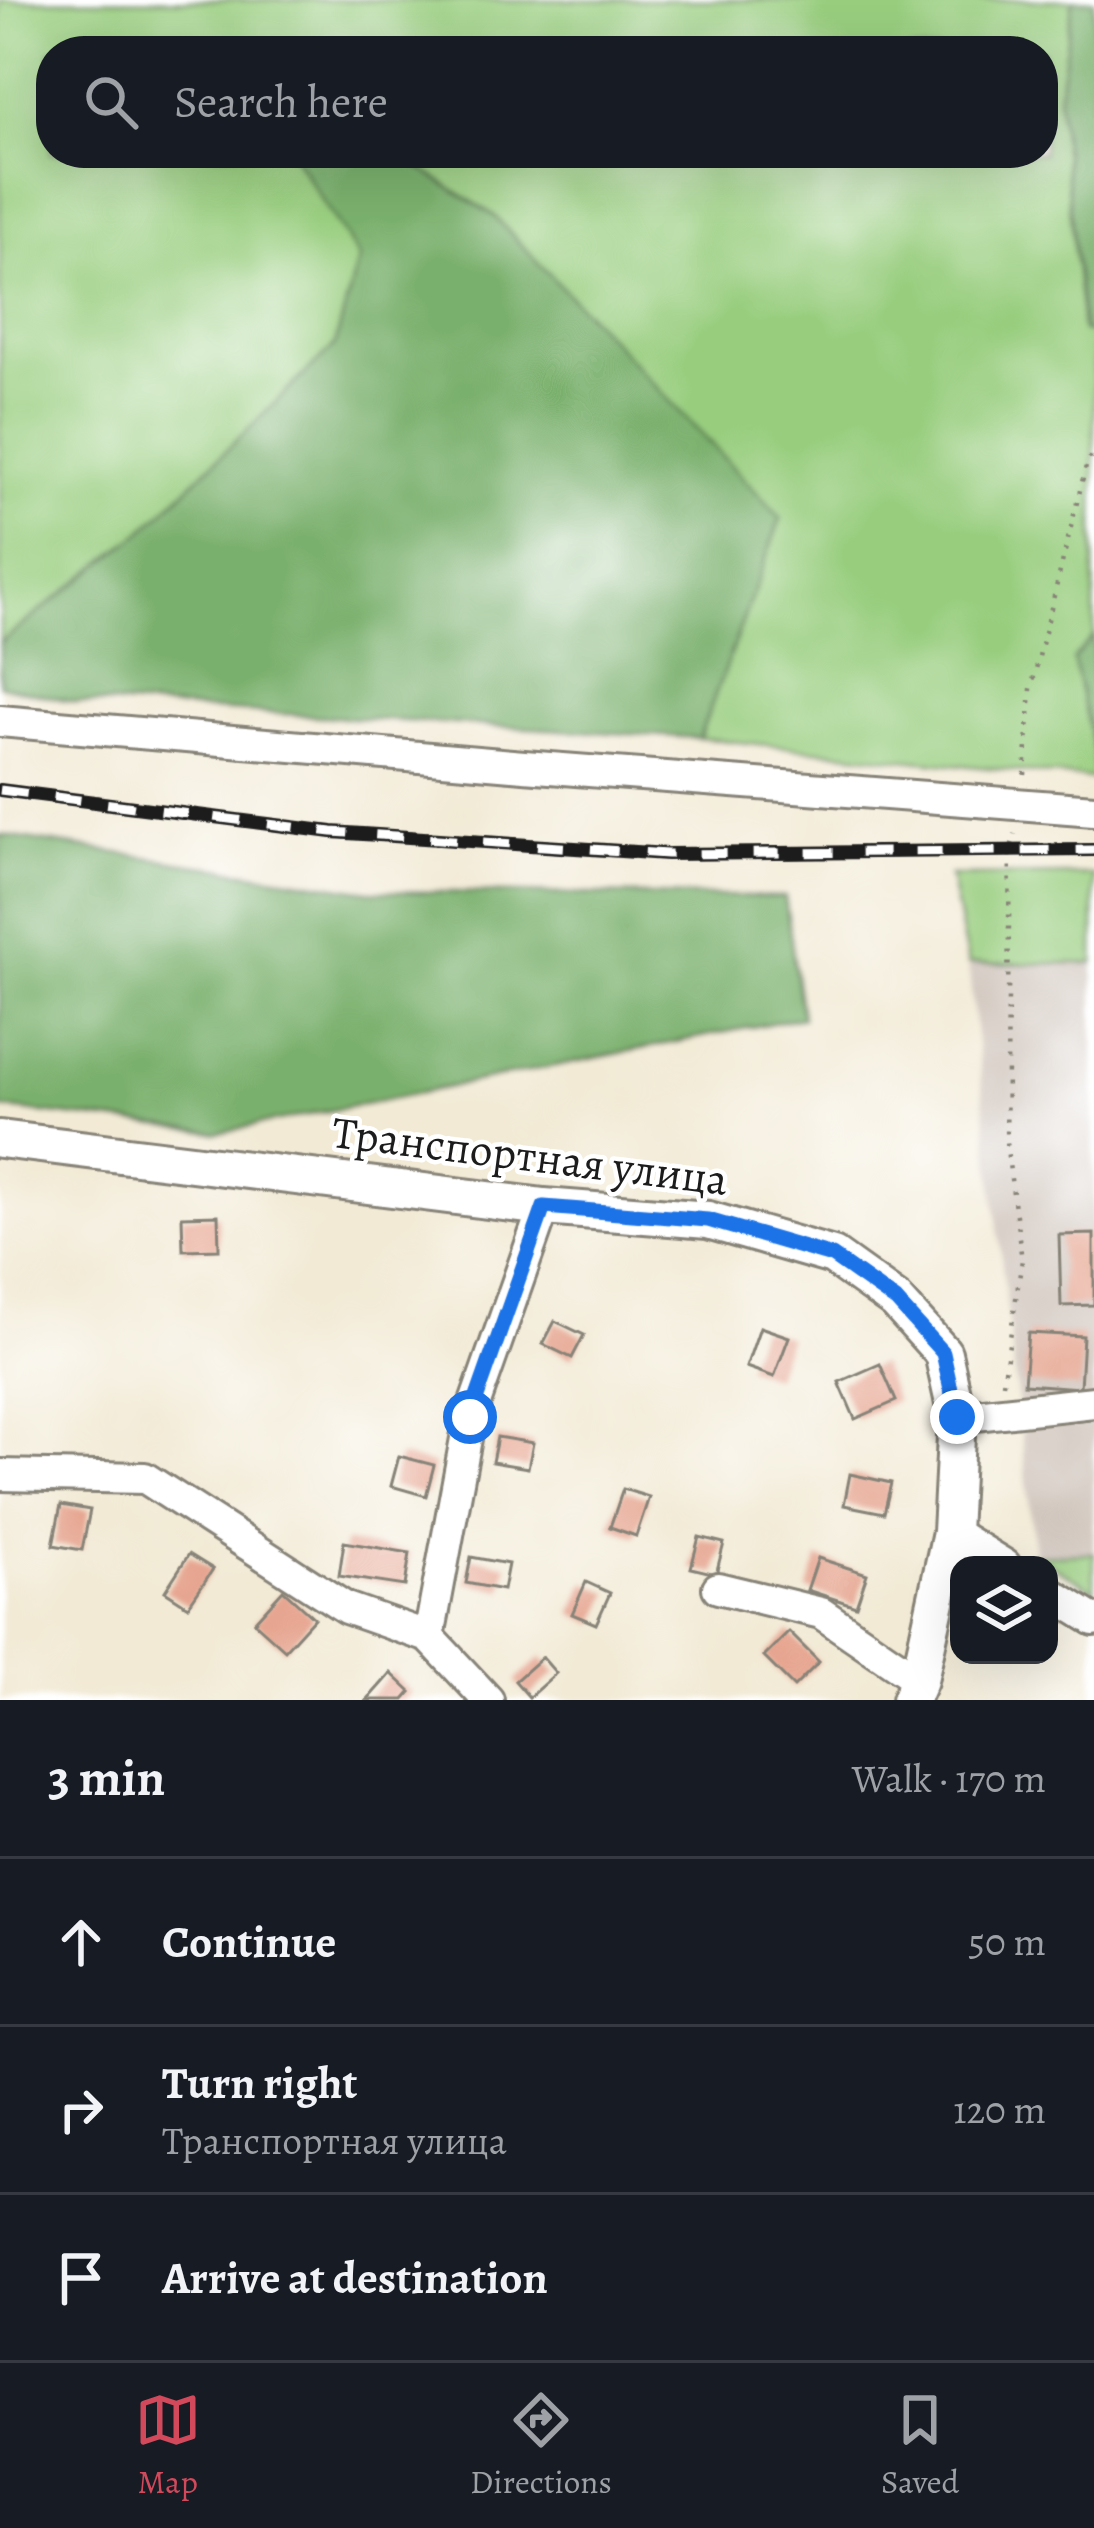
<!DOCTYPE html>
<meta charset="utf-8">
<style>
body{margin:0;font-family:Alegreya,serif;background:#20242c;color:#f1f3f6}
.controls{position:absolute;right:36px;bottom:36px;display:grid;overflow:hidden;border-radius:24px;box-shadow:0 12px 48px #0002}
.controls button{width:108px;height:108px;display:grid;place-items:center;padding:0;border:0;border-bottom:3px solid #363941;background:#171b24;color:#f1f3f6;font:60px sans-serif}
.stop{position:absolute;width:36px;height:36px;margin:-27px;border:9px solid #1a73e8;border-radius:50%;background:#fff}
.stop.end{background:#1a73e8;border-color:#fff;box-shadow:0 3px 12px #0008}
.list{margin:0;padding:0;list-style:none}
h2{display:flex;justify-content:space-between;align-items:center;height:156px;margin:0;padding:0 48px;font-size:51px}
h2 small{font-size:39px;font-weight:400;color:#9ea1a6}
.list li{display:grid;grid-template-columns:78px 1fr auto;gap:36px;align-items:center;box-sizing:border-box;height:168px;padding:0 48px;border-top:3px solid #363941}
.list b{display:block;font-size:45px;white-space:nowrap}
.list p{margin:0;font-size:39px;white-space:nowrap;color:#9ea1a6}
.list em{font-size:39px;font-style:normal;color:#9ea1a6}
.icon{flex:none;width:66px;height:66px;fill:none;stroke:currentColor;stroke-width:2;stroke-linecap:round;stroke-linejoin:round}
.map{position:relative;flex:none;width:1094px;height:1700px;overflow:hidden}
.search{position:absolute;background:#171b24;box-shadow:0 12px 48px #0002;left:36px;right:36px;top:36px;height:132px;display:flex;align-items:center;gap:30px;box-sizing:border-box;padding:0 42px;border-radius:48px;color:#9ea1a6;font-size:45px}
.sheet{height:660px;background:#171b24}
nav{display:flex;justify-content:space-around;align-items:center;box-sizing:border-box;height:168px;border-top:3px solid #363941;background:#171b24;font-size:33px;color:#9ea1a6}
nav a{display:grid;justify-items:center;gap:6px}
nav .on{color:#d1495b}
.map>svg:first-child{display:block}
</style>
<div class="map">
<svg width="1094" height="1700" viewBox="0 0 1094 1700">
<rect width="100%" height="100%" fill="#fff"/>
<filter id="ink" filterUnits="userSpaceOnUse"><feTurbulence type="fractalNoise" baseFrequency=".00833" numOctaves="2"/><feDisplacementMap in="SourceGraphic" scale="24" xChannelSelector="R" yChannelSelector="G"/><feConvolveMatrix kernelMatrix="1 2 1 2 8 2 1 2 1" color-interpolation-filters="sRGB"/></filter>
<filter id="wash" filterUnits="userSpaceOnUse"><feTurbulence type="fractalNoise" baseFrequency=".004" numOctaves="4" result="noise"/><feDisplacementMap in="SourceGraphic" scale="48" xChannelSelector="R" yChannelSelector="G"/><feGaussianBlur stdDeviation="2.7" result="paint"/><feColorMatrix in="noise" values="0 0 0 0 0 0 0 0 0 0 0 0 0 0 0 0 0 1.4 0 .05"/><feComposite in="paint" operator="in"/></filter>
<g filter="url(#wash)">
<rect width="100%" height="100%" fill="#f2ead5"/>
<path fill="#cec2b9" d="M1094,963V1553L1035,1555L968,964Z"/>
<path fill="#98cd7e" stroke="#5a744d" stroke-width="3" d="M0,0H1073L1058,99L1082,330L1094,333V779L699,738L780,518L493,215L396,153H1043V51H51V153H292L359,258L336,345L142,532L0,643Z
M1094,875V963L968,964L950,876Z
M1094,1553V1590L1035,1555Z"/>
<path fill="#7ab06d" stroke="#4b6644" stroke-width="3" d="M1073,0H1094V333L1083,331L1058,99Z
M292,153H396L493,215L781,518L699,738L74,702L0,685V643L142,532L335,345L359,258Z
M1094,636V749H1093L1073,659Z
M0,835L369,891L785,897L802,1017L217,1133L0,1108Z"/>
<g id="blocks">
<path fill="#e6a590" d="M218,1215L219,1249L183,1250L182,1216Z
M1094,1234V1305L1061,1306L1059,1235Z
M555,1321L584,1335L572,1358L543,1344Z
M760,1327L789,1337L774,1377L746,1367Z
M1028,1333L1083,1336L1080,1388L1024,1384Z
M880,1364L896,1401L855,1419L839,1382Z
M497,1437L533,1443L528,1468L492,1462Z
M399,1456L434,1465L426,1496L391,1486Z
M850,1474L891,1483L884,1513L844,1505Z
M623,1489L649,1497L636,1536L610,1527Z
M61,1505L90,1510L82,1550L53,1545Z
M699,1537L724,1543L716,1574L691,1568Z
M344,1542L410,1553L405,1586L339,1576Z
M189,1554L213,1569L188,1606L165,1591Z
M471,1557L508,1564L503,1590L466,1583Z
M818,1558L867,1574L856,1606L807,1590Z
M586,1582L610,1593L596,1624L572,1614Z
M283,1590L314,1618L285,1650L254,1622Z
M789,1632L819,1662L794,1687L764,1657Z
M542,1657L556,1673L529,1697L515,1681Z
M391,1673L411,1692L404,1700H367Z"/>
</g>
</g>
<g filter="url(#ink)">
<use href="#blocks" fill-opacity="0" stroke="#878378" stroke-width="3"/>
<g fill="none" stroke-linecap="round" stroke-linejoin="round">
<g stroke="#878378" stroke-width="36">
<path id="minor" d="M0,721L524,766L1094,810
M957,1417L1094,1402
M0,1475L145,1478L346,1608L429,1637
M951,1532L1005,1565
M718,1588L821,1613L919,1680
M1049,1592L1094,1620
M488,1700L429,1637L470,1417L544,1207"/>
</g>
<g stroke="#878378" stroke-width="42">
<path id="major" d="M0,1139L544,1207L708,1220L833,1256L896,1301L943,1353L957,1417L951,1532L919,1680L910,1700"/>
</g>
<path stroke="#878378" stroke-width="4.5" stroke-dasharray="3 9" stroke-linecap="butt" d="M1025,775L1031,689L1087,462L1094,452
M1003,1383L1022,1260L1006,1142L1010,851L1015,834"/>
<use href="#minor" stroke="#fff" stroke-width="30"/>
<use href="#major" stroke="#fff" stroke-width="36"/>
<g stroke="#1c1c1c" stroke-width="14">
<path id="rail" d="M0,790L332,832L667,854L1094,850"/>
</g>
<use href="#rail" stroke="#fff" stroke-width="9" stroke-dasharray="27" stroke-linecap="butt"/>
</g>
</g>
<g fill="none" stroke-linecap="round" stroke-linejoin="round" filter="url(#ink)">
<path stroke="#1a73e8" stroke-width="15" d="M470,1417L544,1207L708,1220L832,1256L896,1301L943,1353L957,1417"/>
</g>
<g text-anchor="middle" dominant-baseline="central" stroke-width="9" stroke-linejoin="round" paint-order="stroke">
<g font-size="45" fill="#1c1c1c" stroke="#fff">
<text transform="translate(530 1156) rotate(7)">Транспортная улица</text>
</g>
</g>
</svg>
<div class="controls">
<button><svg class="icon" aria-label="layers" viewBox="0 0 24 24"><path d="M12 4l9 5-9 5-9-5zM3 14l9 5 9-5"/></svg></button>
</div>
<div class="stop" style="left:470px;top:1417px"></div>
<div class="stop end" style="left:957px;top:1417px"></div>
<div class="search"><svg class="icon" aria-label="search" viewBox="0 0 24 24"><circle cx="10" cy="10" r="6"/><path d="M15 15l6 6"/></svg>Search here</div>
</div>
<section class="sheet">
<h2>3 min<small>Walk · 170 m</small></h2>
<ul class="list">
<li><svg class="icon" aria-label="ahead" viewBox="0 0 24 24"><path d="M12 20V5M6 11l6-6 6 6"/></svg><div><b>Continue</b></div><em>50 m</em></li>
<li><svg class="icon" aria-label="right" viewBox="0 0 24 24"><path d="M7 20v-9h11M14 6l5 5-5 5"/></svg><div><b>Turn right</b><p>Транспортная улица</p></div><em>120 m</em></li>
<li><svg class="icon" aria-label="arrive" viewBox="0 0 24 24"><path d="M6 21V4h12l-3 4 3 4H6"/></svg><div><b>Arrive at destination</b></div></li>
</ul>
</section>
<nav>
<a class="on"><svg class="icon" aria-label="map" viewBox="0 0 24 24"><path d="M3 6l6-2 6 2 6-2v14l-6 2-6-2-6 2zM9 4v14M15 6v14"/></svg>Map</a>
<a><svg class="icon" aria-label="directions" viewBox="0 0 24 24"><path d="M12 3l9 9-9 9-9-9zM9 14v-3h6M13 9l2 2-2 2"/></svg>Directions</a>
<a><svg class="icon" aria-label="saved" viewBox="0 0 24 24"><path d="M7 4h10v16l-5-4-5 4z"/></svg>Saved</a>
</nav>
